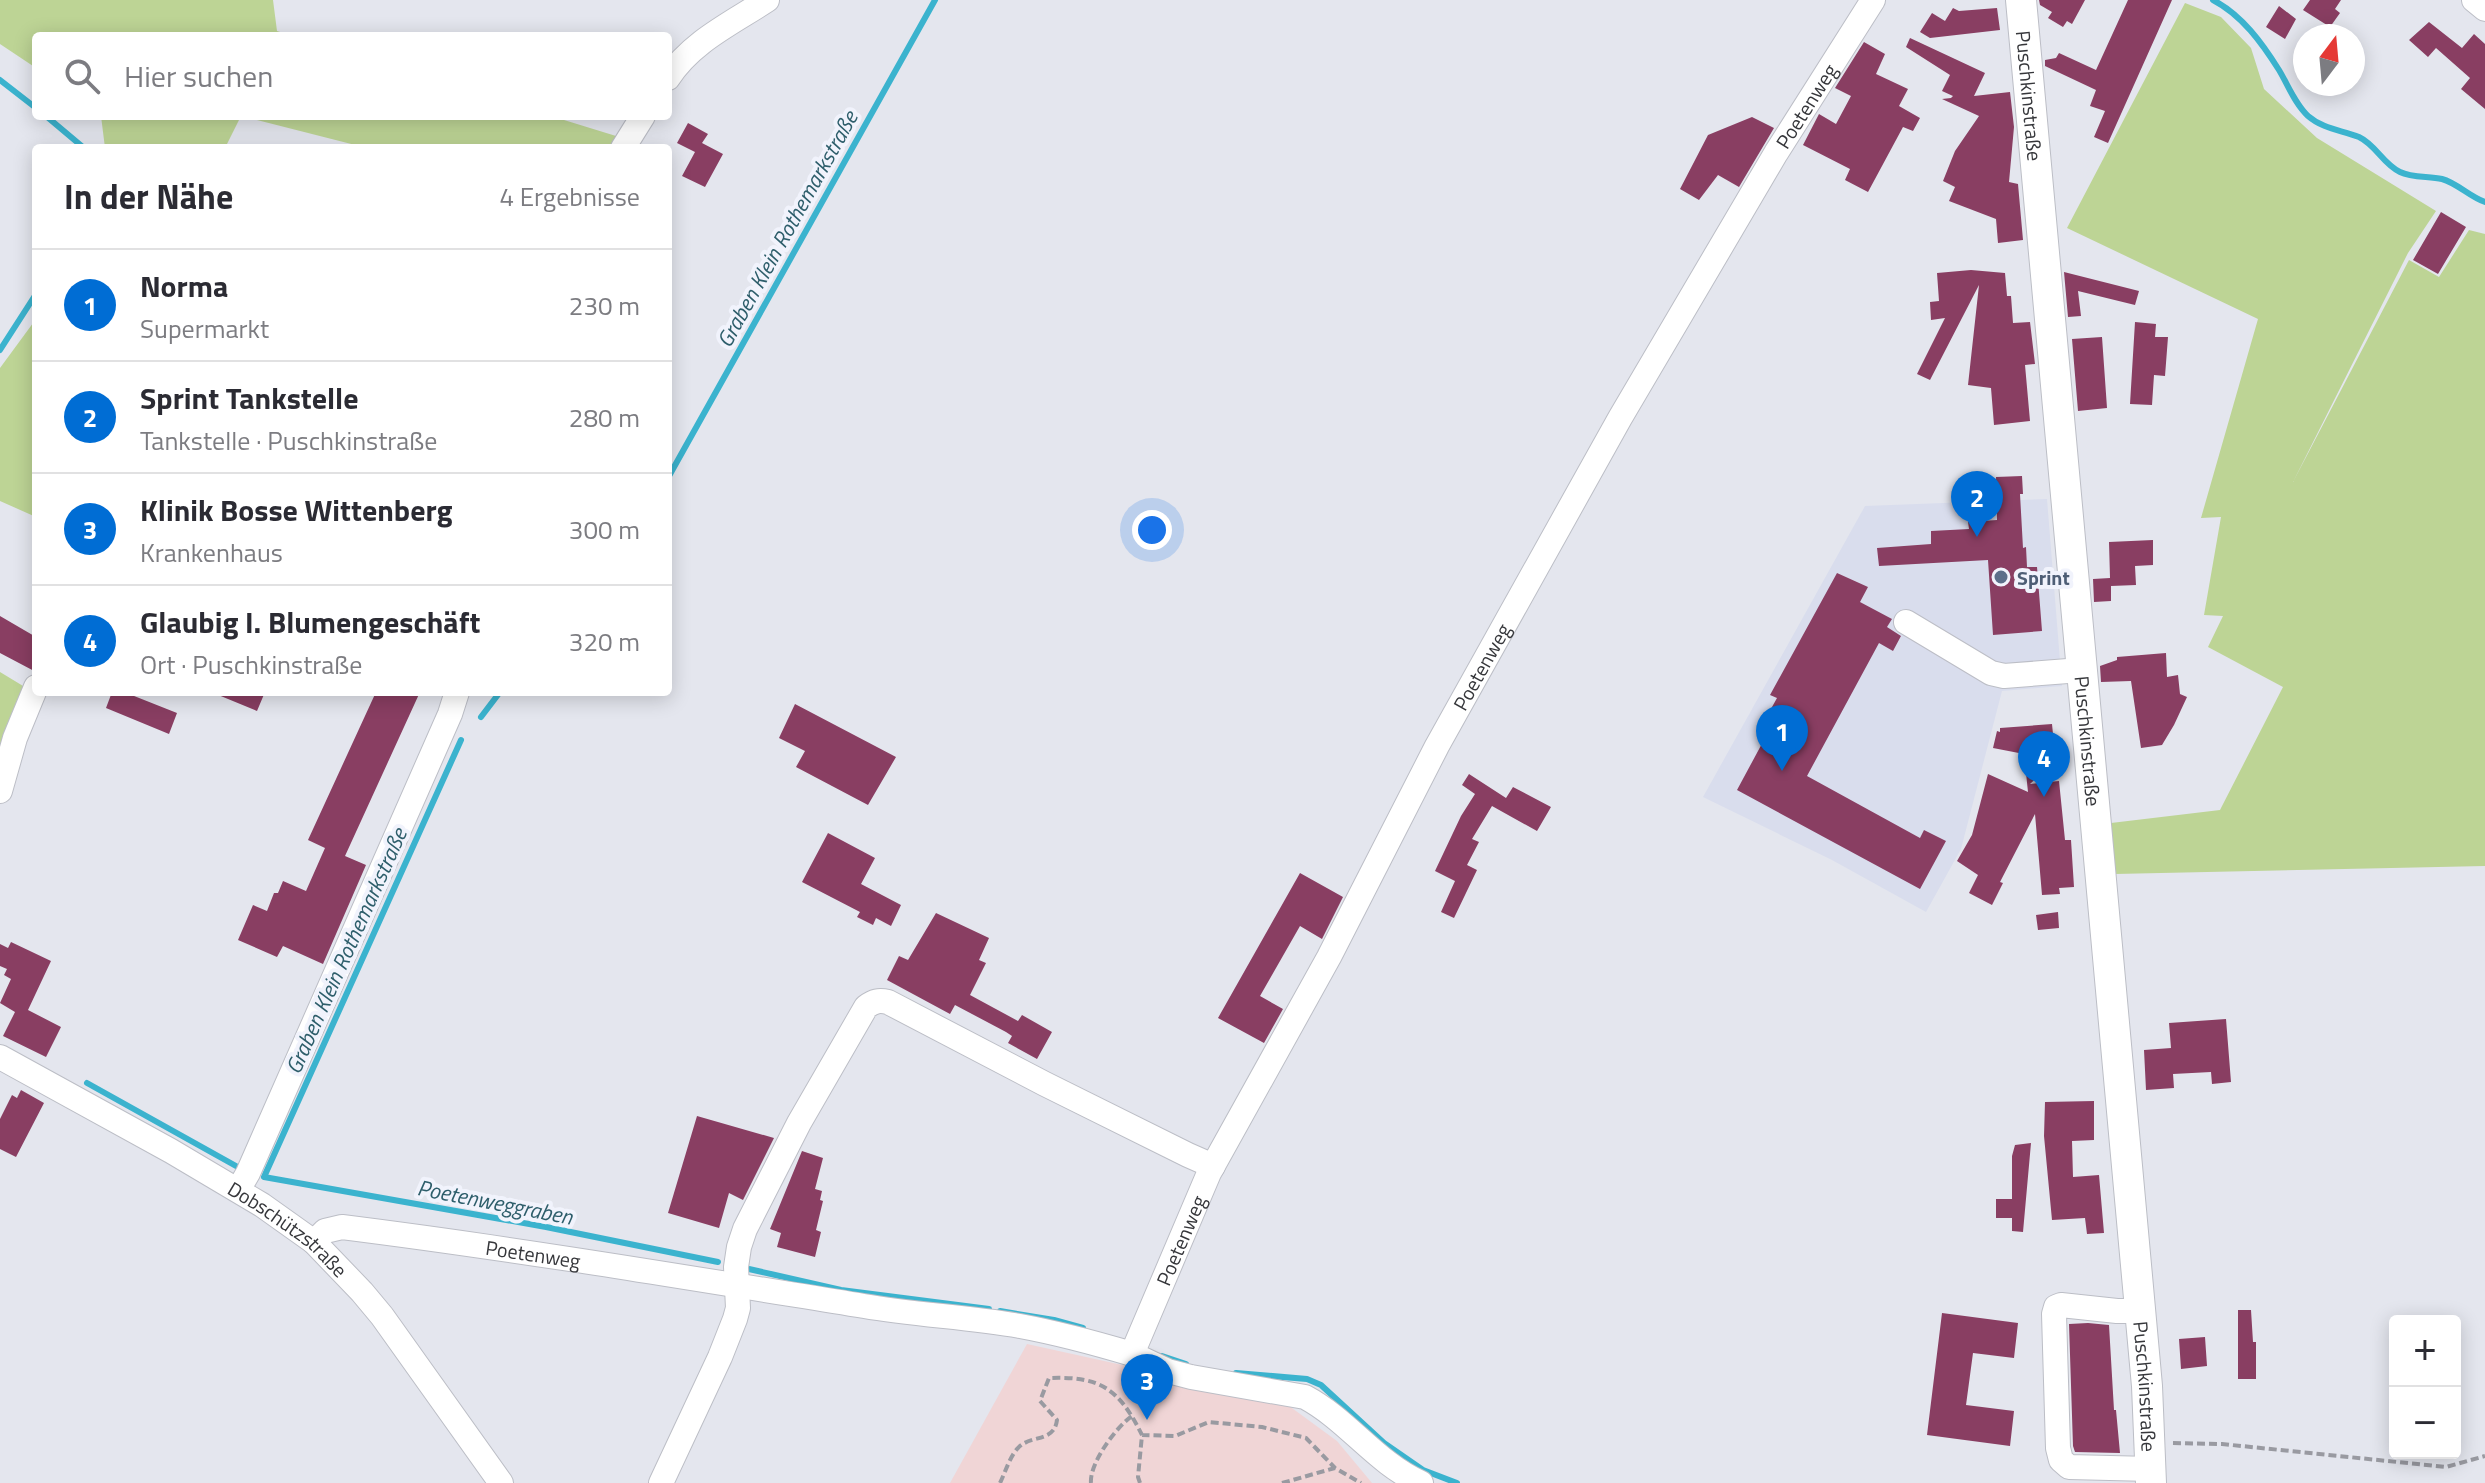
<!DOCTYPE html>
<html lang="de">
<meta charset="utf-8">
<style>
body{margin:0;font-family:"Titillium Web",sans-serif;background:#f7f7f7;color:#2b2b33}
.controls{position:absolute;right:24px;bottom:24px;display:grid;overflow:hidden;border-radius:8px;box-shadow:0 4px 20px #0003}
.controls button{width:72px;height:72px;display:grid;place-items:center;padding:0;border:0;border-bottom:2px solid #e1e1e2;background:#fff;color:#2b2b33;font:40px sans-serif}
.compass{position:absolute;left:2293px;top:24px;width:72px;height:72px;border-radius:50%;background:#fff;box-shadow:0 4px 20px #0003;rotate:16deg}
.you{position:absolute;left:1152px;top:530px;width:28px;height:28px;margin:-20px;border:6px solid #fff;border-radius:50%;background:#1a73e8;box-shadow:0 0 0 12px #1a73e833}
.badge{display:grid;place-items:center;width:52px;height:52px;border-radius:50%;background:#006dd4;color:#fff;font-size:26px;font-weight:700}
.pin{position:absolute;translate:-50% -66px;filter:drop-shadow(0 2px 4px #0008)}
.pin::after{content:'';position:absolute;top:42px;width:28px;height:24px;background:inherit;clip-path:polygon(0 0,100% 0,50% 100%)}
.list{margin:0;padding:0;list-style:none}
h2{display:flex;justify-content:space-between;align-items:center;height:104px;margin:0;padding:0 32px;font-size:34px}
h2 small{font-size:26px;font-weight:400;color:#7c7c81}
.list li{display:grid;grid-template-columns:52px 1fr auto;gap:24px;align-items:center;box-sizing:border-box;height:112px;padding:0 32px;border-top:2px solid #e1e1e2}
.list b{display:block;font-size:30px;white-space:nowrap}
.list p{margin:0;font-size:26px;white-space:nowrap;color:#7c7c81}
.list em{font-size:26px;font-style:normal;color:#7c7c81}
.icon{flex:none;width:44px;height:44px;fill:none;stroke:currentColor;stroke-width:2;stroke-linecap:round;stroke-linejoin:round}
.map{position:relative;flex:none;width:2485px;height:1483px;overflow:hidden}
.search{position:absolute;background:#fff;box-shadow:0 4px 20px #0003;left:32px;top:32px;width:640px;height:88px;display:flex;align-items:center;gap:20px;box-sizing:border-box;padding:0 28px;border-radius:8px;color:#7c7c81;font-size:30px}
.panel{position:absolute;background:#fff;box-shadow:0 4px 20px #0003;left:32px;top:144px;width:640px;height:552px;border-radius:8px}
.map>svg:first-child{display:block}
</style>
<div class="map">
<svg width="2485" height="1483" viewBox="0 0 2485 1483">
<rect width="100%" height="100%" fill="#e4e6ee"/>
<path fill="#d9dded" d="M2047,499L2062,686L2002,691L1961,849L1926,912L1832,860L1703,797L1865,506Z"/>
<path fill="#f0d5d6" d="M1027,1344L1281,1400L1337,1441L1372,1483H950Z"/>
<path fill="#bdd495" d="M0,0H273L277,31L293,36H36V68L0,44Z
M2185,3L2221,17L2251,48L2264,89L2317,138L2436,211L2408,253L2293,482L2409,260L2439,277L2469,230L2485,234V866L2115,874L2111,823L2220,810L2283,687L2208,647L2223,616L2204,615L2221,517L2201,518L2258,319L2067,228Z
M101,116H551L616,136L609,148H367L241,116L225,148H105Z
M36,319V517L0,501V368Z
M0,672L33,692L0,784Z"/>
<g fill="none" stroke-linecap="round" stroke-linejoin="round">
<path stroke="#3bb3ce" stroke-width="6" d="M2213,0C2242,15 2262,43 2279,70C2288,85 2295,104 2308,116C2323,129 2341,130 2359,137C2376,145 2383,164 2400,172C2412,178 2429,176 2442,179C2457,183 2470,197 2485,202
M0,80L36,108
M46,116L84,148
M0,350L36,294
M669,476L935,0
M481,717L500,692
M461,740L264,1177L546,1227L718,1262
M87,1083L236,1166
M749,1269L841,1290L989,1309
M1000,1311L1054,1320L1083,1328
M1162,1356L1186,1364
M1236,1373L1307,1379L1321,1385L1384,1443L1423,1470L1457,1483"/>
</g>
<path fill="#893e62" d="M2039,0H2085L2072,24L2067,21L2063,27L2048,18L2052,12L2040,5Z
M2128,0H2172L2108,143L2094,137L2105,111L2090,106L2096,90L2045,66V60L2056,58L2059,53L2096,70Z
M2310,0H2341L2335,9L2340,13L2330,27L2303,10Z
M2279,6L2296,19L2285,39L2266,27Z
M1953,8L1959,11L1997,8L2000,30L1930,38L1920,32L1932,13L1945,21Z
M2429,22L2462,48L2474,34L2485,44V109L2461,89L2470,78L2436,48L2428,57L2409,40Z
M1910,38L1985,73L1974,96L2010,92L2014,127L2009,182L2018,184L2023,240L1998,243L1996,219L1949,201L1955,187L1943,181L1955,151L1979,116L1942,99L1951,98L1953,96L1942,91L1950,75L1906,47Z
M1864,42L1885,54L1876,74L1908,89L1899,106L1920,118L1913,131L1903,127L1868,192L1845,180L1850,169L1803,145L1819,114L1836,124L1851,96L1835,88Z
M1752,117L1774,128L1739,187L1718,175L1699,200L1680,189L1708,135Z
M688,123L708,134L702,143L723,154L705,187L682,176L695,152L677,143Z
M2441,212L2466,227L2438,274L2413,260Z
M1971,270L2005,273L2007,296H2011L2013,323L2030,322L2035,364L2025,365L2030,421L1994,425L1991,388L1968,385L1979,285L1930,380L1917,374L1945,318L1931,320L1930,302L1939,301L1937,273Z
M2064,272L2139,291L2135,305L2078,291L2081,316L2068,317Z
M2135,322L2156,324L2155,337H2168L2165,376L2154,375L2152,405L2130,404Z
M2102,337L2107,408L2078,411L2072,339Z
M2022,476L2023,494H2020L2023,548L2026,547L2027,567H2037L2042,631L1993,635L1988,560L1879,566L1877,548L1931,544V531L1969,529L1968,522L1997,520L1996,477Z
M2153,540V565L2135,566L2136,585L2111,586V601L2094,602L2093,579L2110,578L2109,542Z
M1837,573L1868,587L1860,602L1892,619L1887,627L1901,636L1893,651L1879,643L1807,776L1920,838L1924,830L1946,841L1920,889L1737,790L1779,712L1772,707L1777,698L1770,695Z
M0,616L36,637V672L0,653Z
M2166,653L2167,677L2178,675L2180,694L2187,697L2174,725L2162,745L2141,748L2131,681L2101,682L2100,666L2117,660V657Z
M112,692H124L177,713L169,734L106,708Z
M211,692H265L257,711Z
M376,692H420L345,856L366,865L323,964L283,946L277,957L238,940L253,905L267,911L274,893H278L283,881L306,891L325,848L308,840Z
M795,704L896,757L868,805L796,767L805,751L779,738Z
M2052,724L2053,734L2046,745L2055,752L2056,759L2030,784L2059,781L2065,840H2071L2074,887L2059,888L2060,894L2042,895L2035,814L2000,882L2003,883L1992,905L1969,893L1978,875L1957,861L1972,835L1988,774L2028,792L2024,754L1993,748L1997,731L2000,732V728Z
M1469,774L1506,798L1513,787L1551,807L1537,831L1492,806L1472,839L1479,842L1467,865L1477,870L1454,918L1441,912L1455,881L1435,871L1461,816L1475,794L1462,785Z
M828,833L875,858L861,884L901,905L891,926L876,918L873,925L857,917L860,912L802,882Z
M1300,873L1343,897L1322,939L1300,926L1260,996L1283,1009L1264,1043L1218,1018Z
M2058,912L2059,928L2038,930L2036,915Z
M936,913L989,938L979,960L986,963L970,995L1018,1021L1022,1015L1052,1032L1037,1059L1008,1043L1012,1036L1006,1032L955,1005L950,1014L887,980L899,956L908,960Z
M11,942L51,961L28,1010L61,1027L46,1057L3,1036L15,1012L0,1003L11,979L4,975L7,969L0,966V944L8,948Z
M2226,1019L2231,1082L2212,1084L2211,1072L2173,1074L2174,1088L2146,1090L2144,1050L2171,1048L2169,1023Z
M21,1090L44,1103L16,1157L0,1149V1119L12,1095L17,1098Z
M2094,1101V1140L2072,1141L2073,1177L2099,1175L2104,1233L2087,1234L2085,1218L2052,1220L2044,1136L2045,1102Z
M697,1116L774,1138L743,1200L729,1193L719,1228L668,1213Z
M2031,1143L2023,1232L2012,1231V1218H1996V1199H2012V1156L2015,1145Z
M802,1151L823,1158L815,1189L822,1191L820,1200L823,1201L816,1230L821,1232L815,1257L777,1247L781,1233L770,1229Z
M2238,1310H2251L2253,1342H2256V1379H2238Z
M1942,1313L2018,1323L2014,1358L1973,1353L1966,1405L2014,1411L2010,1446L1927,1435Z
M2088,1323L2109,1325L2114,1410H2116L2120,1453L2075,1452L2073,1446L2069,1324Z
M2205,1337L2207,1366L2181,1369L2179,1339Z"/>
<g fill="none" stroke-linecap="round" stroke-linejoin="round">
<g stroke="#bcbec6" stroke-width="26">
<g id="minor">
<path d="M2474,0L2485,9"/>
<path d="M668,78C691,42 732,23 767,0"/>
<path d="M623,148L643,116"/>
<path d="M1906,622L1991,673L2004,676L2081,670"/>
<path d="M0,791L15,738L36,687"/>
<path id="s1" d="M0,1057L171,1151L262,1205L314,1242L362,1292L382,1316L501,1483"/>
<path d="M238,1190L248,1173L450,714L457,692"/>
<path id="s2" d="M314,1242L325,1231L342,1227C517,1249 690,1278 864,1306C916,1315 969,1317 1020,1326C1058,1333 1095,1343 1132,1354"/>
<path d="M2140,1311H2117L2061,1305L2056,1307L2054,1314L2058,1448L2061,1460L2069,1467L2151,1469"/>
<path d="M661,1483L720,1357L735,1319L738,1308L736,1267L739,1247L745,1229L799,1123L866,1007C874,1001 879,1000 888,1002L1045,1084L1188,1155L1213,1166"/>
<path id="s3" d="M1421,1483C1376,1463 1348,1420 1305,1397L1191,1377L1168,1371L1132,1354L1209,1173L1329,957L1437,746L1620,418L1776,153L1873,0"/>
</g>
</g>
<g stroke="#bcbec6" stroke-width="32">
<g id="major">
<path id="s4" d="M2021,0L2147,1386L2151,1483"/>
</g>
</g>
<path stroke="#999aa1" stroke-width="4" stroke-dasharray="8 4" stroke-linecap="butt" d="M2173,1443L2222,1444L2446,1467L2485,1456
M1000,1483C1005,1473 1010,1456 1018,1448C1031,1434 1054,1443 1057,1420L1040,1401L1049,1378C1101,1376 1119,1389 1142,1435
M1091,1483C1089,1464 1116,1427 1132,1416
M1140,1483L1138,1477L1142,1435L1175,1436L1209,1422L1262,1427L1306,1438L1335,1468
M1282,1483L1335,1468L1361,1483"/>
<use href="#minor" stroke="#fff" stroke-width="24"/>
<use href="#major" stroke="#fff" stroke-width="30"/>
</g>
<circle fill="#5c6f8a" stroke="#f1f3fc" stroke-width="3" cx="2001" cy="577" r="8"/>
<g text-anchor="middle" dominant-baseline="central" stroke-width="8" stroke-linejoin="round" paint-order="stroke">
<g font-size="20" fill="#36373b" stroke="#f1f3fc">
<text stroke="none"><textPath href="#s4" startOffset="96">Puschkinstraße</textPath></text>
<text stroke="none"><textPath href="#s3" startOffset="1744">Poetenweg</textPath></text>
<text stroke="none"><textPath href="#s3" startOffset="1096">Poetenweg</textPath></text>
<text stroke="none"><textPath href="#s4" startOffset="744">Puschkinstraße</textPath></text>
<text stroke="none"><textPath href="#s1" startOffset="336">Dobschützstraße</textPath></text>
<text stroke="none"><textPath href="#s3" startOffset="448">Poetenweg</textPath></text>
<text stroke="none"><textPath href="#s2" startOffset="226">Poetenweg</textPath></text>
<text stroke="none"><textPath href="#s4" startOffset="1392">Puschkinstraße</textPath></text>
</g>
<g font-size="20" font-weight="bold" fill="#4e5e75" stroke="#f1f3fc" text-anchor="start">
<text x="2017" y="577">Sprint</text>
</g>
<g font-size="22" font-style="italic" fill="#2e5e6b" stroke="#f1f3fc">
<text transform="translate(787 229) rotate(-61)">Graben Klein Rothemarkstraße</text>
<text transform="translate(346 951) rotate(-66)">Graben Klein Rothemarkstraße</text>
<text transform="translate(495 1202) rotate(11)">Poetenweggraben</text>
</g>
</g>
</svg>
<div class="controls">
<button>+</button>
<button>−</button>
</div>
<svg class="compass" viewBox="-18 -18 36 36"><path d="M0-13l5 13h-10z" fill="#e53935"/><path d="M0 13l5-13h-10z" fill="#7c7c81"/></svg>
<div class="you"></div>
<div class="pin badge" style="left:1782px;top:771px">1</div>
<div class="pin badge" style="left:1977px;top:537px">2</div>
<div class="pin badge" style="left:1147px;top:1420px">3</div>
<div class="pin badge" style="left:2044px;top:797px">4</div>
<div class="search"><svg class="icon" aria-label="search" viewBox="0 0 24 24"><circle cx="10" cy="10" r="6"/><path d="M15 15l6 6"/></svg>Hier suchen</div>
<section class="panel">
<h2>In der Nähe<small>4 Ergebnisse</small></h2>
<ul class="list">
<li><span class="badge">1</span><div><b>Norma</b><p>Supermarkt</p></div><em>230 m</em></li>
<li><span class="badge">2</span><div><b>Sprint Tankstelle</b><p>Tankstelle · Puschkinstraße</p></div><em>280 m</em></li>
<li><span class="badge">3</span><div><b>Klinik Bosse Wittenberg</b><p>Krankenhaus</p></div><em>300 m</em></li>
<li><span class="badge">4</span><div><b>Glaubig I. Blumengeschäft</b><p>Ort · Puschkinstraße</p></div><em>320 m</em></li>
</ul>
</section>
</div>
